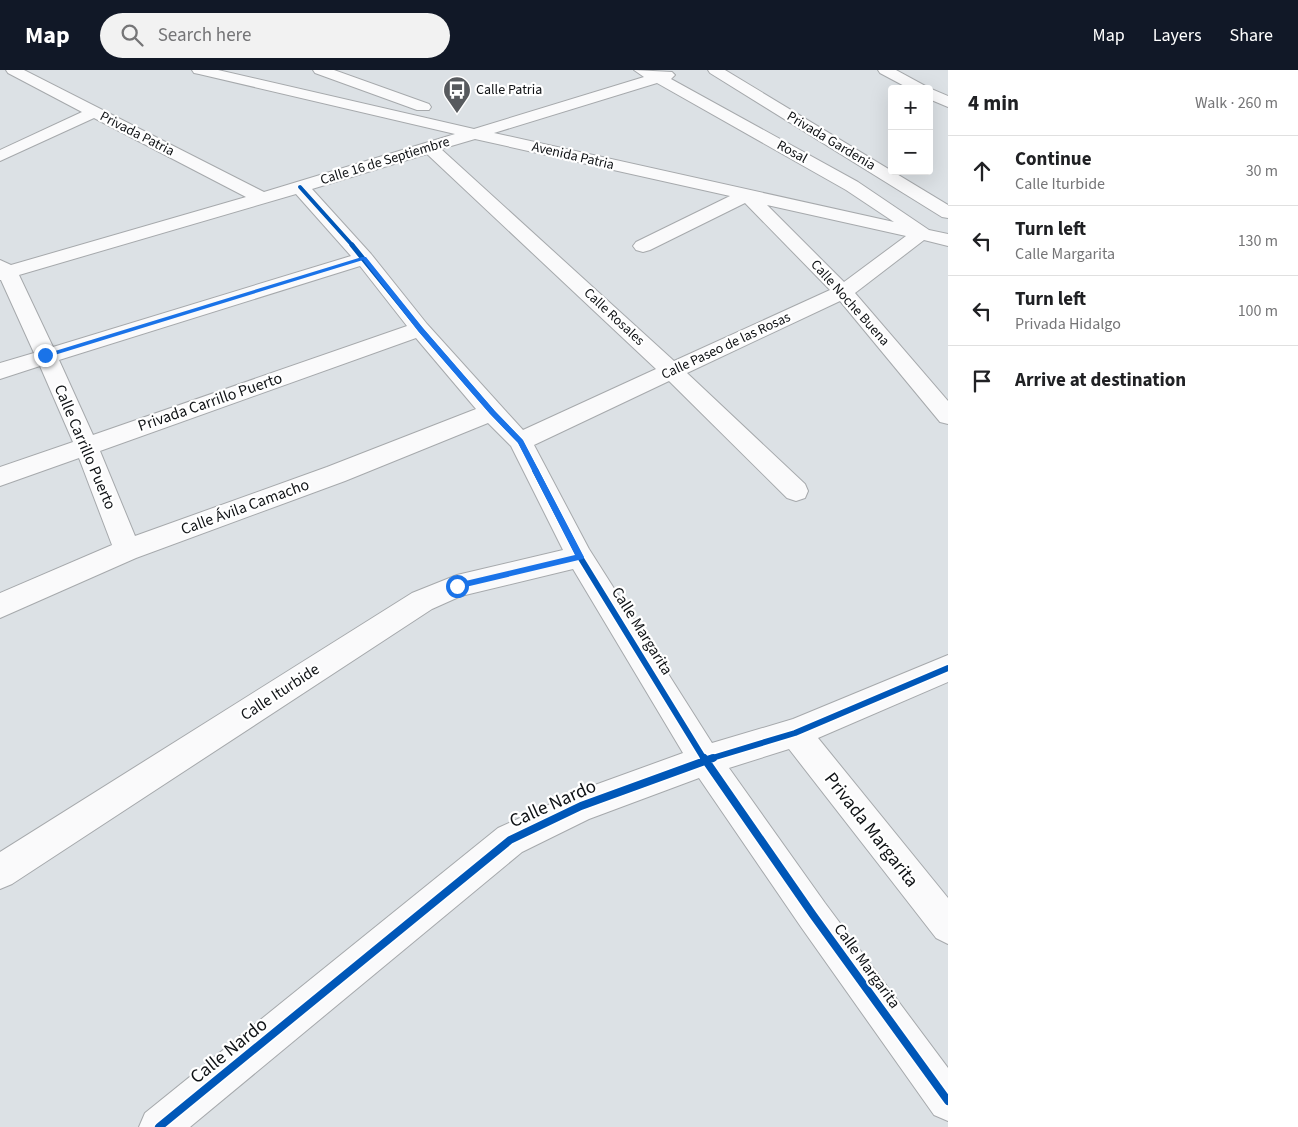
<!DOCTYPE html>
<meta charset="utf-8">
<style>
body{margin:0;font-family:"Source Sans 3",sans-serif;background:#f2f2f2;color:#202124}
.controls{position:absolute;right:15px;top:15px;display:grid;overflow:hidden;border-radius:5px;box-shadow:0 5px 20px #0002}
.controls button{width:45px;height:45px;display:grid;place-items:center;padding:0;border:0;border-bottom:1px solid #e0e0e0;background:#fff;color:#202124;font:25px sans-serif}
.stop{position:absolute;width:15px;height:15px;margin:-11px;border:4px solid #1a73e8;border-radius:50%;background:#fff}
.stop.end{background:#1a73e8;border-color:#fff;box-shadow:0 1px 5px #0008}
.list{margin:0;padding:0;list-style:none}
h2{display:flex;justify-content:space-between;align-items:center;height:65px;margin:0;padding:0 20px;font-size:21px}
h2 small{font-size:16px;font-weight:400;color:#757577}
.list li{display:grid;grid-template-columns:32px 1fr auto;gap:15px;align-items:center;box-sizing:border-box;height:70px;padding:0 20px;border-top:1px solid #e0e0e0}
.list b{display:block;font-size:19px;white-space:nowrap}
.list p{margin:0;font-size:16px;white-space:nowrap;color:#757577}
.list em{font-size:16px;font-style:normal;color:#757577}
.icon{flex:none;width:28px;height:28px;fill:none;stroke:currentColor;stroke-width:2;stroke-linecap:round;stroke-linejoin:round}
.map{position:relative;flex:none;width:948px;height:1057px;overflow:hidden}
header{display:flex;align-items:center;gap:30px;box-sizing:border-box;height:70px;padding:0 25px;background:#111827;color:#fff}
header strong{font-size:24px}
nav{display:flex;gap:28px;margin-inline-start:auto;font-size:18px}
.search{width:350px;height:45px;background:#f2f2f2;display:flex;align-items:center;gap:12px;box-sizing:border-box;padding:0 18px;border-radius:28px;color:#757577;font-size:19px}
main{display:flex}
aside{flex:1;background:#fff}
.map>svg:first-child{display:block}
</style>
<header>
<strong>Map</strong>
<div class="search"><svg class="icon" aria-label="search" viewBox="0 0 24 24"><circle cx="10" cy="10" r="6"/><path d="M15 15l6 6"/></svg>Search here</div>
<nav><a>Map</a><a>Layers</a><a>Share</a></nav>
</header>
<main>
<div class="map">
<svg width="948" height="1057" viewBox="0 0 948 1057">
<rect width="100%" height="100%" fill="#dce1e5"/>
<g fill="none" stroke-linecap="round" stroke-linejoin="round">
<g stroke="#a6a9ac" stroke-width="2">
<path id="minor" d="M6,0H24L264,122L455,64L199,4L194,3L192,0H218L474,59L644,7L634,0L672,2L675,5L671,9L858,112L929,160L948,164V176L924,170L855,223L948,331V354L940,352L840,231L687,303L805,414L808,421L805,428L796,431L787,428L669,311L534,375L589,479L712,673L793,649L948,585V612L818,668L948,828V874L936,868L789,679L729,698L825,833L948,998V1051L934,1045L801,857L699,708L589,749L522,782L190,1057H139L145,1043L498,758L581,720L683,683L573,499L461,526L432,539L12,814L0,819V782L412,523L457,505L563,480L511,376L488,353L345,411L136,488L0,548V523L112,475L79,388L0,416V397L73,372L40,296L0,309V293L34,283L1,210H0V190L11,195L246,127L94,48L0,91V80L82,42L8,3ZM657,13L846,120L894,152L494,63ZM475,69L730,126L636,172L633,176L636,180L643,182L650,180L745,133L830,220L674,291L441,79ZM427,84L656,299L523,360L427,254L371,184L312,119ZM296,124L351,186L53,277L19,205ZM767,135L906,166L844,212ZM360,196L407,256L93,365L59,290ZM416,268L476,339L327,397L135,466L100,381Z
M313,0H334L429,34L431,37L429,40H417L315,3Z
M708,0H725L948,135V148L942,147L710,3Z
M878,0H896L929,18L948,26V37L929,29V19H910L880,3Z"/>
</g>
<use href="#minor" fill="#fafafb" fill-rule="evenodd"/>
<g stroke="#fff" stroke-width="5.5">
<path id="cycleway-far3" d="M300,117L353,176"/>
</g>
<g stroke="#fff" stroke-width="8">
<path id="cycleway-far2" d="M352,175L420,259L492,342L520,371L536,401"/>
</g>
<g stroke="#fff" stroke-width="9">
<path id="cycleway-far1" d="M535,400L580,487L704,689
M709,689L795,663L948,598"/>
</g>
<g stroke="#fff" stroke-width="11">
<path id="cycleway" d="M704,688L813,845L948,1031
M159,1057L510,770L581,736L713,688"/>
</g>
<use href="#cycleway-far3" stroke="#0057b8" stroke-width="4"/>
<use href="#cycleway-far2" stroke="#0057b8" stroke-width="5"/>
<use href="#cycleway-far1" stroke="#0057b8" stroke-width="6"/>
<use href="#cycleway" stroke="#0057b8" stroke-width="8"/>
</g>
<path fill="#1a73e8" d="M362,187H366L423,258L495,341L523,370L584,487L583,489L457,519L455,518V514L457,513L575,485L518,373L490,344L418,261L363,190L48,287L42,285Z"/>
<defs>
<g id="bus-pin" transform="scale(1.4375)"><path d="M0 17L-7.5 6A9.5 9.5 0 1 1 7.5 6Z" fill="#575a5e" stroke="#fff"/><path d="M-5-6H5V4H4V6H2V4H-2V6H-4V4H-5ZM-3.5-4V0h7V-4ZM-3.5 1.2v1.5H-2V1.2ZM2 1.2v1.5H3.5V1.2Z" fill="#fff"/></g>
</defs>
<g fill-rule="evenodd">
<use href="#bus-pin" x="457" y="20"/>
</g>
<g text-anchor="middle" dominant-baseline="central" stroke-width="4.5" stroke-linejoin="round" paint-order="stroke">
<g font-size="14" fill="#0f1215" stroke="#fff" text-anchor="start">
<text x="476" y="20">Calle Patria</text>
</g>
<g font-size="14" fill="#0f1215" stroke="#fff">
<text transform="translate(137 64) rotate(27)">Privada Patria</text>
<text transform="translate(831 71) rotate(31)">Privada Gardenia</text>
<text transform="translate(792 82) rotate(29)">Rosal</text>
<text transform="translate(573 86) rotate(13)">Avenida Patria</text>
<text transform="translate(385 91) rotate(-17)">Calle 16 de Septiembre</text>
<text transform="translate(850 233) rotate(48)">Calle Noche Buena</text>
<text transform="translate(614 247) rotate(43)">Calle Rosales</text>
<text transform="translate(726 276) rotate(-25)">Calle Paseo de las Rosas</text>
</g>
<g font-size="16" fill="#0f1215" stroke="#fff">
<text transform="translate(210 332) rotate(-19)">Privada Carrillo Puerto</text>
<text transform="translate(85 377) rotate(67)">Calle Carrillo Puerto</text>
<text transform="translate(245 437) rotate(-20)">Calle Ávila Camacho</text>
<text transform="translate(642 561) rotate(58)">Calle Margarita</text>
<text transform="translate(280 622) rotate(-33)">Calle Iturbide</text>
<text transform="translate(867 896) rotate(54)">Calle Margarita</text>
</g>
<g font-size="19" fill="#0f1215" stroke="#fff">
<text transform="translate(553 734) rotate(-24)">Calle Nardo</text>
<text transform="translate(871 760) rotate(52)">Privada Margarita</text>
<text transform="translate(229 981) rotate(-39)">Calle Nardo</text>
</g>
</g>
</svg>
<div class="controls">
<button>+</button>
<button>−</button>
</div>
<div class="stop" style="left:457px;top:516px"></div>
<div class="stop end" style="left:45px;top:285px"></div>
</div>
<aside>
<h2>4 min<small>Walk · 260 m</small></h2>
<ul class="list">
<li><svg class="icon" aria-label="ahead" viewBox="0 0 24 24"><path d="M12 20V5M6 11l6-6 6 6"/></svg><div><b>Continue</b><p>Calle Iturbide</p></div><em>30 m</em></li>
<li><svg class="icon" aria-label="left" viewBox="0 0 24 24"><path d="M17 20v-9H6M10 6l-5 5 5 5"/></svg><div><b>Turn left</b><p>Calle Margarita</p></div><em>130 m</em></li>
<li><svg class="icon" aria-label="left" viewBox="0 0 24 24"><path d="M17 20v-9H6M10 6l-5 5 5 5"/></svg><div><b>Turn left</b><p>Privada Hidalgo</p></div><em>100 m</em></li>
<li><svg class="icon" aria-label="arrive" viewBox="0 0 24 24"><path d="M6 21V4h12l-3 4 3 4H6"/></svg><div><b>Arrive at destination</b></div></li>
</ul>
</aside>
</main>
